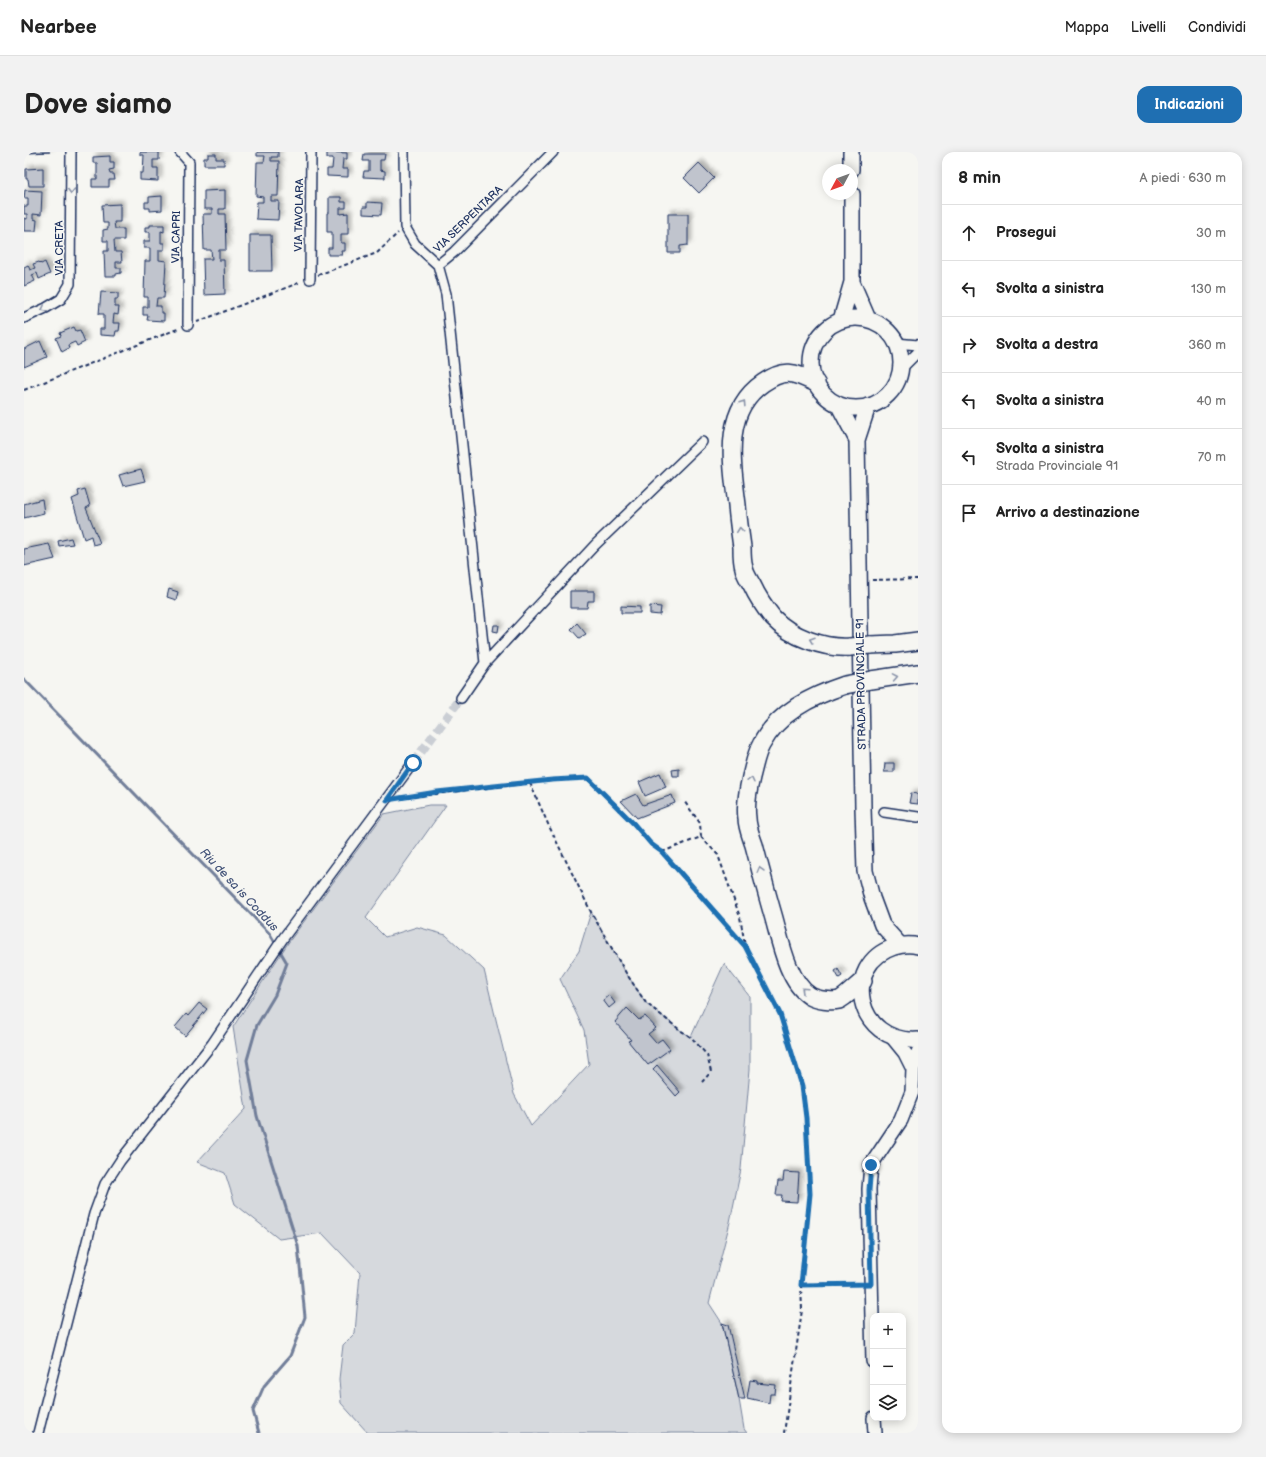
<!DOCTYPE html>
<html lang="it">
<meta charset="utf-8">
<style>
body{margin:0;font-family:"Balsamiq Sans",sans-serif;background:#f2f2f2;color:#222}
.controls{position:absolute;right:12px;bottom:12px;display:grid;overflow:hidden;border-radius:8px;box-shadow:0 2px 10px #0003}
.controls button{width:36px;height:36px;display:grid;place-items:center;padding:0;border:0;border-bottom:1px solid #e0e0e0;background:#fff;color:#222;font:20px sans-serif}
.compass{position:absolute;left:798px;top:12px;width:36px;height:36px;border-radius:50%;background:#fff;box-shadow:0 2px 10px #0003;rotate:229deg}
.stop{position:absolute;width:12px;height:12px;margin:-9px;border:3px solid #1f6fb2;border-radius:50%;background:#fff}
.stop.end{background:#1f6fb2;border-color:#fff;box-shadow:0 1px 4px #0008}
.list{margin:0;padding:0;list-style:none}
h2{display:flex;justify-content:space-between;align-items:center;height:52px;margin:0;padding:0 16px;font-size:17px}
h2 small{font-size:13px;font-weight:400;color:#767676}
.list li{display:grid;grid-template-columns:26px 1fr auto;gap:12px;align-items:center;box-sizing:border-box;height:56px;padding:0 16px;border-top:1px solid #e0e0e0}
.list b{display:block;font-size:15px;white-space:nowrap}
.list p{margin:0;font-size:13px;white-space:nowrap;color:#767676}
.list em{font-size:13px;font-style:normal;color:#767676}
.icon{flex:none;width:22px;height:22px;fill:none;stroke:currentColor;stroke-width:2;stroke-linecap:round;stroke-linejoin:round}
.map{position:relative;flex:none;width:894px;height:1281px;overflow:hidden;border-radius:12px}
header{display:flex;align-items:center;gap:24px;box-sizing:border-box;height:56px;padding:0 20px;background:#fff;border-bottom:1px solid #e0e0e0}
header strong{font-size:19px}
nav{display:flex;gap:22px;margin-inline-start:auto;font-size:14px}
.intro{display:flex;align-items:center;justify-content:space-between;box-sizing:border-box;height:96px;padding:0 24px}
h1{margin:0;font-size:28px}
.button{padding:10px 18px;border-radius:12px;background:#1f6fb2;color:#fff;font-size:14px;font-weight:700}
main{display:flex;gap:24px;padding:0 24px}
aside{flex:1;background:#fff;border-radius:12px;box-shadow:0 2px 10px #0003}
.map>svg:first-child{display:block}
</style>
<header>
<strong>Nearbee</strong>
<nav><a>Mappa</a><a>Livelli</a><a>Condividi</a></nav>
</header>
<div class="intro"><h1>Dove siamo</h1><a class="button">Indicazioni</a></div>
<main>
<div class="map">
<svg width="894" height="1281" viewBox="0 0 894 1281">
<defs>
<filter id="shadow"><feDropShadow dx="3.5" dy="-3.5" stdDeviation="2" flood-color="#0004"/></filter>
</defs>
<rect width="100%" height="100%" fill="#f6f6f2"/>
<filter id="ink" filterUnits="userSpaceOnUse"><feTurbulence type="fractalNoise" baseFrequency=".025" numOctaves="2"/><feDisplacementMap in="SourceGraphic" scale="8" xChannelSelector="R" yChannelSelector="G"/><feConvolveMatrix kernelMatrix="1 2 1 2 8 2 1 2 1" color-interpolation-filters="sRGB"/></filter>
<g filter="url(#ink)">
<path fill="#d6d9dd" stroke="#78849e" d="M405,653H422L342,766L361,785L393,775L422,783L460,818L490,942L507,974L565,912L560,878L536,827L555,799L567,760L602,821L622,851L656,878L667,885L700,812L726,845V917L717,1017L706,1070L685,1151L698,1171L715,1247L720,1277L723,1281H344L317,1251L315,1227L319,1193L331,1181L336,1121L298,1081L255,1087L211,1052L201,1021L173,1010L222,957L209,875L264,791L360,662Z"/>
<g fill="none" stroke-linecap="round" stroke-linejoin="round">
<path stroke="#717e99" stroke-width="3" d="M0,527L246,782L263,811L251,843L233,873L223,908L233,964L274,1094L281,1165L266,1204L240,1234L229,1259L235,1281"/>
</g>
<path fill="#c0c4cd" stroke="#1b2f5e" filter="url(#shadow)" d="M6,0H26L6,1Z
M116,0H135V8H129V16H134V29L116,28V21H119L120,3H116Z
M233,0H254V5H247V9H255L254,44H247V49H255L254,68L232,67L233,50H239V45L232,44L233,10H240L241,4H233Z
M303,0L323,1V7H319L318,17H324V25L303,24V17H308L309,6H303Z
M184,2H192V7H200V13H180V6H184Z
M340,2H361L360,8H356V18L361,19V26L339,25L340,19H345V9H339Z
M86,4V10H90V17L85,18L86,22H90L91,28H85V35H68V27H73V11H69V5Z
M675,11L690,26L675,41L660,26Z
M19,16V34H5L4,27H2V17Z
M1,38L18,39L17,63L9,62V67L13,68L12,79H0V66L3,67V62H0V54H4V46H0Z
M201,38V57H195V62H201L202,98H195V108H200L201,142L180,143L179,107H188L187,98H180L179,62H188V57H180V39Z
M138,44V58L126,59V56H121V50H125V45Z
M305,45H317V50H322V56H316V62L324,61V82H317V91H321V99H317L318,103H304V96H308V80H303V61H305Z
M343,50L358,51L357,63L339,62V55H343Z
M96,52V70H90L91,77H100V88H90L91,100H97L98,110H92V116H97V121L92,122V124H81L80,99H84V89H79V78L84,77V71H79L78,53Z
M644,62H664V93L656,94V101H644Z
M126,73H140V80L137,79V91H140V98H135V108L142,109L140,146H133L132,154H137V161H140V169L123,168L124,163H119V155H124V145H120L121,109H126V96H120V89H126V80H121V75H126Z
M226,83H247L248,119H226Z
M15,110L17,112L21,110L26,122L15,127L13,121L8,123L11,129L0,134V115L4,113L6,118L11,116L9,112Z
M77,140L94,141V147H91V155H95L94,163L90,162L89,171H96L95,179H92L91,184L76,183V177H80V162H75Z
M50,175L52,179L56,178L61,190L53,194L51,190L44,193L45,196L38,200L32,186L37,184L36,181Z
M16,189L23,205L0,215V197Z
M117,317L121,329L99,334L95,323Z
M61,337L66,354L62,356L76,391L69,393L67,384L60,387L48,347L55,344L54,339Z
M18,347L20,361L0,366V352Z
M47,386L49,392L35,394L34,389Z
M25,392L31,407L0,414V397Z
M145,437L154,440L152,448L143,445Z
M546,439H570V449H564L563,456H546Z
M597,454L616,455V461H597Z
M626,454L637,455L636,463L626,462Z
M553,471L562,482L555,486L547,477Z
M470,473H475L474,480L469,479Z
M861,611H870V620H860Z
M655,617V624H649L648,618Z
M636,621L642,635L621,644L615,630Z
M887,641L894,642V652L885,651Z
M612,642L619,653L648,643L651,651L613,666L597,649Z
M814,817L818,824L815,826L811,819Z
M585,843L591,851L585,856L579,848Z
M175,851L183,857L161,884L151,875L162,862L164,864Z
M603,856L615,868L621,864L632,876L624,882L632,891L638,887L646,897L624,913L604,889L607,888L591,870Z
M633,913L656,940L652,944L629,917Z
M760,1020L775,1021L773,1050L757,1049L758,1043H752L754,1029H759Z
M698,1171L704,1173L721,1247H715Z
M726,1228L733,1229V1231L752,1233L751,1242H746L745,1251L723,1246Z"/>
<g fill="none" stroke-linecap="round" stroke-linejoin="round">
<path stroke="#caced4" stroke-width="9" stroke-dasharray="9 4.5" stroke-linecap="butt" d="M389,611L437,546"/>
<g stroke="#1b2f5e" stroke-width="12">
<path id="street" d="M156,0L165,10L164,173
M380,0L381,75L391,92L414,113L430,100L529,0
M414,113L422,142L461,511
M286,127L287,0
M0,166L22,156L37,147L46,132L47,0
M872,191L894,193
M876,218L894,200
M437,546L461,511L571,393L678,290
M860,660L894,665
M14,1281L70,1062L81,1032L96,1009L188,892L260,785L389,611"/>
</g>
<g stroke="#1b2f5e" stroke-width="16">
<path id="secondary" d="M868,885L881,901L889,917
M849,1209L845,1037L847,1013L877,968L888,940L889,917L894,900
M850,1266L851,1281"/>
</g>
<g stroke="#1b2f5e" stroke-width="18">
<path id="primary" d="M827,0V18
M828,130L844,167
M787 211a45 45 0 1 1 90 0a45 45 0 1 1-90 0Z
M817,168L828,130V42
M814,252L833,288
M844,254L833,288L839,656L841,719L848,746L858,773L876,793
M894,794C886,792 877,793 870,795C817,812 831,892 894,888"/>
</g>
<g stroke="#1b2f5e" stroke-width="20">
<path id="highway" d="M792,231C769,220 761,216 739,231C698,259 708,311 713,353C714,367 716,381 718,395C718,402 718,410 720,416C721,422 725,428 728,433C733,444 741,456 749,466C767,485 801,497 826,495
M846,493L871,492L894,489
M847,528L894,521
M821,533C788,544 754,560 737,593C732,602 730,614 727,625C724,638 721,653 723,666C723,675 727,684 730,693C736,716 742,739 749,763C756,787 763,829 786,844C793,848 807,850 815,848C821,846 833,833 839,829"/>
</g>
<path stroke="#1b2f5e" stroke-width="2" stroke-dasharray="4 3" stroke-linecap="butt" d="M294,123L353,101L374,81
M173,170L277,130
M0,238L156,176
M848,428L894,427
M506,631L524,672L567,760L602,821L622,851L656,878L668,886L683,903L687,920L678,930
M376,646L528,628L564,626L610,672L627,692L638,700L721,794L756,862L778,934L782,966L786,1042L777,1133L778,1158L760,1281
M677,685L694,703L716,765L721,793
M638,700L677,685L676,671L660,649
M777,1133L835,1132"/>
<use href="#street" stroke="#f6f6f2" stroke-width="9"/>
<use href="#secondary" stroke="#f6f6f2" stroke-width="13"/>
<use href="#primary" stroke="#f6f6f2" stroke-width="15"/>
<use href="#highway" stroke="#f6f6f2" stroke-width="17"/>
<g stroke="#1b2f5e" stroke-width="20" stroke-linecap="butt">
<path id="highway-bridge" d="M826,495L846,493
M821,533L847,528"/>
</g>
<use href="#highway-bridge" stroke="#f6f6f2" stroke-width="17"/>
</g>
<defs><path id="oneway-chevron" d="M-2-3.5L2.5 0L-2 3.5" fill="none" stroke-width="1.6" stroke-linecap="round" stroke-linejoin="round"/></defs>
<g stroke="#8892a8">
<use href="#oneway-chevron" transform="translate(47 39) rotate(90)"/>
<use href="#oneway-chevron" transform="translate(20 157) rotate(154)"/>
<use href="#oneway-chevron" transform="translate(719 251) rotate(-57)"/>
<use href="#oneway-chevron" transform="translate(716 378) rotate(-96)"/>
<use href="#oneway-chevron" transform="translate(788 488) rotate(-161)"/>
<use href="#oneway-chevron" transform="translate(871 525) rotate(-10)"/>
<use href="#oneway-chevron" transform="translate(727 628) rotate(-77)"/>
<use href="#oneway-chevron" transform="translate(736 718) rotate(-106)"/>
<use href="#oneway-chevron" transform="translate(780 838) rotate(-137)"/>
</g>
</g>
<g fill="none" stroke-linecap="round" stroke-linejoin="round" filter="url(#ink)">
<path stroke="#1f6fb2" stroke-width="5" d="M389,611L363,648L413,640L528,628L564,626L610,672L627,692L638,700L721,794L756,862L778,934L782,966L786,1042L777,1133L847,1132L845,1038L847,1013"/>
</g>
<g text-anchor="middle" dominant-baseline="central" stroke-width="3" stroke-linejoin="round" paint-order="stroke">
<g font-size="11" fill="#1b2f5e" stroke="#f6f6f2">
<text transform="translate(275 63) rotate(-89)">VIA TAVOLARA</text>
<text transform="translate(444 67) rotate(-44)">VIA SERPENTARA</text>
<text transform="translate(152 85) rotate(-89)">VIA CAPRI</text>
<text transform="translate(35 96) rotate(-90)">VIA CRETA</text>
<text transform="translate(837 532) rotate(-91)">STRADA PROVINCIALE 91</text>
</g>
<g font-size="12" font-style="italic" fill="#46567b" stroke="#f6f6f2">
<text transform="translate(215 738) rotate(47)">Riu de sa is Coddus</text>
</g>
</g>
</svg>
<div class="controls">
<button>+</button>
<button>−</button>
<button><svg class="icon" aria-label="layers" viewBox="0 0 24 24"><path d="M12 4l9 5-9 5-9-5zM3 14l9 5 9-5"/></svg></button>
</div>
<svg class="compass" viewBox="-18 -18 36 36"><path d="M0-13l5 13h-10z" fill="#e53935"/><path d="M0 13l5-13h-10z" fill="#767676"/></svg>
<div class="stop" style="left:389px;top:611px"></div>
<div class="stop end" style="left:847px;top:1013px"></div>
</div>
<aside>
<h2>8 min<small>A piedi · 630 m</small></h2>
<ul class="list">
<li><svg class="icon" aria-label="ahead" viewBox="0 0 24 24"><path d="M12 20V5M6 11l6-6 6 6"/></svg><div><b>Prosegui</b></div><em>30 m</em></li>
<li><svg class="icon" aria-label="left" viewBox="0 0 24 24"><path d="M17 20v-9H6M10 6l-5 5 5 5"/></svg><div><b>Svolta a sinistra</b></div><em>130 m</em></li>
<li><svg class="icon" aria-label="right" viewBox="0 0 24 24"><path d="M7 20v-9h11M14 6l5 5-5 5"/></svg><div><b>Svolta a destra</b></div><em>360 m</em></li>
<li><svg class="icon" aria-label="left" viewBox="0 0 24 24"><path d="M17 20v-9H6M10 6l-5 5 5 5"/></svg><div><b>Svolta a sinistra</b></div><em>40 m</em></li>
<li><svg class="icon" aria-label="left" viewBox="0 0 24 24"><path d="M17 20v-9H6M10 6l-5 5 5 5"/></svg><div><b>Svolta a sinistra</b><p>Strada Provinciale 91</p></div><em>70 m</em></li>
<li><svg class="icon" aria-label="arrive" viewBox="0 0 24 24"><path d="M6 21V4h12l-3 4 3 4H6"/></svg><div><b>Arrivo a destinazione</b></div></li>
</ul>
</aside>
</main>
